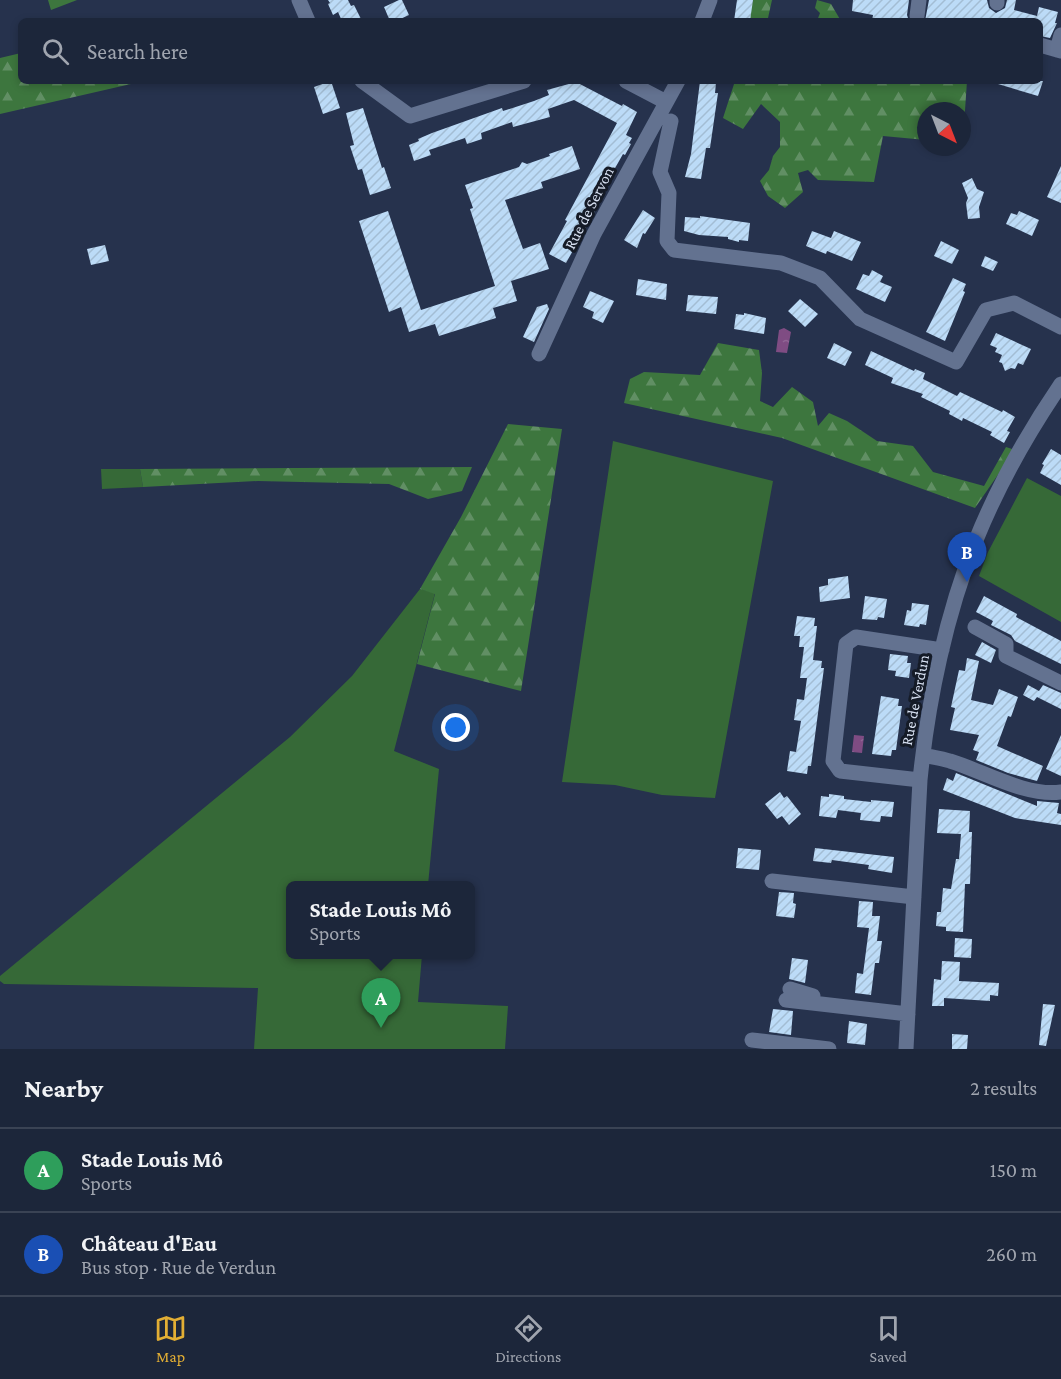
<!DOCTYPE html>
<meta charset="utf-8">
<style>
body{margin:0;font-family:"Crimson Pro",serif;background:#252e42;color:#f1f3f6}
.compass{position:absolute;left:917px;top:102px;width:54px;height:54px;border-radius:50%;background:#1c263a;box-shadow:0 3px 9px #0003;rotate:138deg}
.you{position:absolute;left:456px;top:728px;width:21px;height:21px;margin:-15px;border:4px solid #fff;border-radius:50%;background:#1a73e8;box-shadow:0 0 0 9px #1a73e833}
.badge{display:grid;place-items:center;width:39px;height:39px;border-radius:50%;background:#e2ae34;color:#fff;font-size:20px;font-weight:700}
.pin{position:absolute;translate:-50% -50px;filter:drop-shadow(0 2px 3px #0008)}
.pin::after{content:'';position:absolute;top:32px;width:21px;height:18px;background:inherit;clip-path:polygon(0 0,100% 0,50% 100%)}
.popup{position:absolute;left:286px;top:881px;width:189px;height:78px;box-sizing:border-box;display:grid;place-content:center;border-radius:9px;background:#1c263a;filter:drop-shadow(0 2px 4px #0005);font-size:20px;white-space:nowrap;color:#a0a5af}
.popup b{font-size:22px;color:#f1f3f6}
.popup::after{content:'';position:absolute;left:50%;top:100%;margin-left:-12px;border:12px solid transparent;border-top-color:#1c263a}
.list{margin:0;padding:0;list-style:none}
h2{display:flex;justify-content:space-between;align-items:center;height:78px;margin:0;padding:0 24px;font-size:26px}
h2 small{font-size:20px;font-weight:400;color:#a0a5af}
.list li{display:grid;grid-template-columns:39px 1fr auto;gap:18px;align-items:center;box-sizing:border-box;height:84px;padding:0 24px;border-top:2px solid #3a4354}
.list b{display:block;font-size:22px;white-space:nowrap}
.list p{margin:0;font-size:20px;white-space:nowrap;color:#a0a5af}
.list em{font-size:20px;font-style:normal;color:#a0a5af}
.icon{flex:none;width:33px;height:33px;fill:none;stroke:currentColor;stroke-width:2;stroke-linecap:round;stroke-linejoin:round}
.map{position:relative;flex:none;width:1061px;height:1049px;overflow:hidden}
.search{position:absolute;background:#1c263a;box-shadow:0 3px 9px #0003;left:18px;right:18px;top:18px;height:66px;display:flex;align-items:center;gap:15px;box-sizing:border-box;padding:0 21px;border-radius:9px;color:#a0a5af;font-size:22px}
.sheet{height:246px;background:#1c263a}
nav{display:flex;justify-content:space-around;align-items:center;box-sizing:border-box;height:84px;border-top:2px solid #3a4354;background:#1c263a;font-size:16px;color:#a0a5af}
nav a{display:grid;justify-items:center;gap:3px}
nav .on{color:#e2ae34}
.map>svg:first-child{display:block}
</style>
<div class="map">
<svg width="1061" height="1049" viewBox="0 0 1061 1049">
<defs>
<pattern id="forest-firs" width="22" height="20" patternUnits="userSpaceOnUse" patternTransform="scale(1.5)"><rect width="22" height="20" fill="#3d763e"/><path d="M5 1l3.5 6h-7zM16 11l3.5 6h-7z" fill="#618f64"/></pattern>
<pattern id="water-ripples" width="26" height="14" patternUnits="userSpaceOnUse" patternTransform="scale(1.5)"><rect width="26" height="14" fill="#7f4c83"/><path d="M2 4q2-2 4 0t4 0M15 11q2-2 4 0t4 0" fill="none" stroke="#906595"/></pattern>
<pattern id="building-hatch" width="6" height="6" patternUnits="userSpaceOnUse" patternTransform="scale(1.5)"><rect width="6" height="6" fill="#bcdbf7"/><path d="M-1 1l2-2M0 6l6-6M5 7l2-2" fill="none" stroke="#a3bdd4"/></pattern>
</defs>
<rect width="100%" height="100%" fill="#26324d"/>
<path fill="#366937" d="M613,441L773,481L715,798L662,795L615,785L562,782Z
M101,469H140L143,487L102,489Z
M1027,478L1061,496V622L979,576L988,552Z
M420,589L435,593L394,751L439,769L428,885L291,886V954L422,955L418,1002L508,1006L505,1049H254L258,988L4,984L0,981V976L290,737L352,676Z"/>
<path fill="url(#forest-firs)" d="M48,0H77L51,10Z
M753,0H772L768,18L769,21H747Z
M817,0L831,4L841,21H817L820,13L815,8Z
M21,53V81H144L0,114V58Z
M735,81H967L964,125L962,126V111H926V140L883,136L874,182L818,180L808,170L798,173L803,192L785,208L768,196L760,181L769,170L773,156L780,147V122L761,104L743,129L723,118Z
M718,343L759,350L762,373L760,401L773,407L792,387L813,402L818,426L829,413L847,421L877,441L913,446L933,472L984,486L1006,447L1015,450L975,508L782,438L624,403L630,379L644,372L700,375Z
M508,424L562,429L521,691L417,664L435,594L420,589L461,517Z
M472,467L462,491L428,499L389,484L258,481L143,487L140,469Z"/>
<path fill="url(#water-ripples)" d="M784,328L791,332L787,353L776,352L779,330Z
M854,735L864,736L862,753L852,752Z"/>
<path fill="url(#building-hatch)" d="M328,0H348L351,6L354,5L362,21H342L338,12L333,15L328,4L330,3Z
M399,0H402L409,15L396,21H390L384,7Z
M737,0H753L750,21H734Z
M853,0H909L907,15L909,21H872L873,15L852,11Z
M929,0H987L989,8L996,13L1005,8L1007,0H1016L1014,10L1037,16L1039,7L1058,12L1055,23H1057L1050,38L1040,36V21H925Z
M331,81L340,108L323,114L314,87Z
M700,81L716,83L715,93H718L710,148H706L701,179L685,177L691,154Z
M999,81H1043L1038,96L998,84Z
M576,82L622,106L623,104L637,112L626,135L632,138L629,143L631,144L625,155L623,154L605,186L597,203L599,204L566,263L549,254L567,221L565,220L617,123L574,100L548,109L550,117L513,127L512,122L481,133L482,139L467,144L465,138L429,150L431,155L414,161L409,145L419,141L418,139L432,133L502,108L503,111L534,101L549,95L547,90Z
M363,108L382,168L384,167L391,188L370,195L362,169L358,170L350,146L354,145L346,113Z
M572,146L580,169L541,182L543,188L505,200L523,249L540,243L549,269L511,281L517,301L493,308L496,318L439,336L435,324L409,332L401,307L389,312L359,221L388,211L421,310L495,286L470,209L473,208L465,185L519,167L522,162L527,164L550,156L549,154Z
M1061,166V203L1047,197Z
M972,178L977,189L984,192L979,207L980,218L968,219L966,203L968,198L962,183Z
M643,210L655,218L645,234L643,233L637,248L624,240Z
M1019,211L1039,220L1032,236L1006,224L1011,213L1017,215Z
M700,216L750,223L748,241L739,240V242L728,239V237L699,235L684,231L685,217L700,218Z
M812,231L831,238L834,231L861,242L852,261L827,251L826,254L806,246Z
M941,241L959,250L952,264L934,256Z
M105,245L109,261L91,265L87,249Z
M985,256L998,262L993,271L981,266Z
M872,270L883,276L880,282L892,287L885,302L856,289L863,274L869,276Z
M953,278L966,284L963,291L965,292L945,341L926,332Z
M638,279L667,284L666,300L636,295Z
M590,291L614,301L603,323L592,318L594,312L583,307Z
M688,295L718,297L716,314L686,311Z
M800,299L818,314L805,327L788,311Z
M547,304L549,309L534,342L523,337L537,307Z
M744,313L766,318L764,334L734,329L736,314L744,315Z
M996,333L1031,349L1023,365L1018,363L1015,369L1011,368L1005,371L1002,363L999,362L1002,355L995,352L997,348L990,345Z
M834,343L852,352L845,366L827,358Z
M871,351L914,371L915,369L925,373L923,379L957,396L960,392L1002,412L1003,410L1015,417L1007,431L1010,432L1004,443L990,435L992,432L963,418L962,421L949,414L950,411L921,397L923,394L891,383L893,378L865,365Z
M1051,449L1061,455V485L1040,473L1044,465L1042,464Z
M848,576L850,598L820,602L819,587L828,585V579Z
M865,596L887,599L884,618L878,617L877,620L862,619Z
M984,596L1017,614L1016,617L1061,641V664L1015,641L1011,635L991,625L993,621L976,612Z
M912,603L929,605L926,625L920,624L919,627L904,625L907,610L911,611Z
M797,616L815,618L814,626H817L813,660L822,661L821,668H824L811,766H808L807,774L787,771L790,751L796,752L801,721L794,720L797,699L804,700L807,678H800L804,647H799L800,636H794Z
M982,642L996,650L991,663L975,655Z
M890,654L908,656L907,663H911L909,678L895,676L896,671L888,670Z
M967,658L979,661L971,700L993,705L999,689L1018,697L1011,717L1008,716L997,746L1043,766L1037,781L1008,773L976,760L979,752L973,750L979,735L950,730L955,708L951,707L959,670L965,671Z
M1028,685L1039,691L1043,685L1061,693V709L1037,697L1034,701L1023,695Z
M881,696L899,699L898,706H902L896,750H892L891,756L872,754Z
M1061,735V776L1046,769Z
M956,773L1037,806V801L1059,803L1057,813L1061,814V825L1015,818L943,790L947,778L953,781Z
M780,792L784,798L787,796L801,814L789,825L782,816L777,819L765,804Z
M829,794L844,796V799L871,802V800L894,802L892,817L881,816L880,822L860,820L861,813L838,810L836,818L819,816L821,796L829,797Z
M939,809L970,811L969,832H972L970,884H965L963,932L946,931V927L936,926L937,912H941L943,888L951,889L956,859H959L961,834L937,833Z
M738,848L761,850L759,870L736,868Z
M815,848L894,857L892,873L868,869L869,865L832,860L831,863L813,861Z
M779,892L794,893L793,903L796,904L794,918L776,916Z
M859,901L873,902L872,916H880L877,941H882L879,963H875L871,995L855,993L857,973L863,974L869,928L857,927Z
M955,938L972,939L971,958L954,957Z
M792,958L808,960L805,983L789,979Z
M942,961L960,962L959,981L999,983L998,996L990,995V1001L944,998V1006H932L934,979L941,980Z
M1043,1004L1055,1005L1046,1046L1039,1045Z
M773,1009L793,1011L791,1035L769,1032Z
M849,1021L867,1024L865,1045L847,1043Z
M952,1034L968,1035L967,1049H952Z"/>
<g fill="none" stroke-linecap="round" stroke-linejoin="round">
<path stroke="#637290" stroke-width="15" d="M299,0L308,21
M997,3V0
M917,16L919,0
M702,21L710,0
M1040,45L1061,51
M1057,50L1061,35
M362,81L410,116L524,81
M626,81L666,102
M671,121L660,172L669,193L667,241L674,250L781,263L820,278L860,319L956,362L986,310L1014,303L1061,327
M539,354L594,234L678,81
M975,627L1006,644V656L1061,683
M923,755C932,757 941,758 950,761C983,771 1026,797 1061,792
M920,780L840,771L833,761L846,644L856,637L942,650
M772,881L914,897
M790,989L813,996
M786,1000L908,1014
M752,1040L829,1049
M906,1049L920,780C928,701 946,614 976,540C997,488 1029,431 1061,384"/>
</g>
<g text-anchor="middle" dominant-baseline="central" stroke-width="6" stroke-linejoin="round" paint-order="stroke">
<g font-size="16" fill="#d6dff0" stroke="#151b27">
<text transform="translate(589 208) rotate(-63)">Rue de Servon</text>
<text transform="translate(915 700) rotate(-79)">Rue de Verdun</text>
</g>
</g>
</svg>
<svg class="compass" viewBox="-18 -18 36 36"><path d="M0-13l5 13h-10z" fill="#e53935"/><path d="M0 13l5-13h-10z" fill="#a0a5af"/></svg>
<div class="you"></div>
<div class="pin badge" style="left:381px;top:1028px;background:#2e9e5b">A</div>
<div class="popup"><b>Stade Louis Mô</b>Sports</div>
<div class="pin badge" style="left:967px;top:582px;background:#1a4fb4">B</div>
<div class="search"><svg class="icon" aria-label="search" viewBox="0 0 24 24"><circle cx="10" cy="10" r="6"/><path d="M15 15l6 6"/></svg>Search here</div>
</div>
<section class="sheet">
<h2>Nearby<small>2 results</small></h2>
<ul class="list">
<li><span class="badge" style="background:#2e9e5b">A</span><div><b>Stade Louis Mô</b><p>Sports</p></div><em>150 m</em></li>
<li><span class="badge" style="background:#1a4fb4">B</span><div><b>Château d'Eau</b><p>Bus stop · Rue de Verdun</p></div><em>260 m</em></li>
</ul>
</section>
<nav>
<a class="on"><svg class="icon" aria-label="map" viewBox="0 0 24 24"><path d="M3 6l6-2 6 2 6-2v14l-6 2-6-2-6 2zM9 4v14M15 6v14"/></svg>Map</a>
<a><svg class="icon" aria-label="directions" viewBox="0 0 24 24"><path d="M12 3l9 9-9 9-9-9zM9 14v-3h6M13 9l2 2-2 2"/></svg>Directions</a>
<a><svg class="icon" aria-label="saved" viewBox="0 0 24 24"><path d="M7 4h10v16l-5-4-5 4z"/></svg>Saved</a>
</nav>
